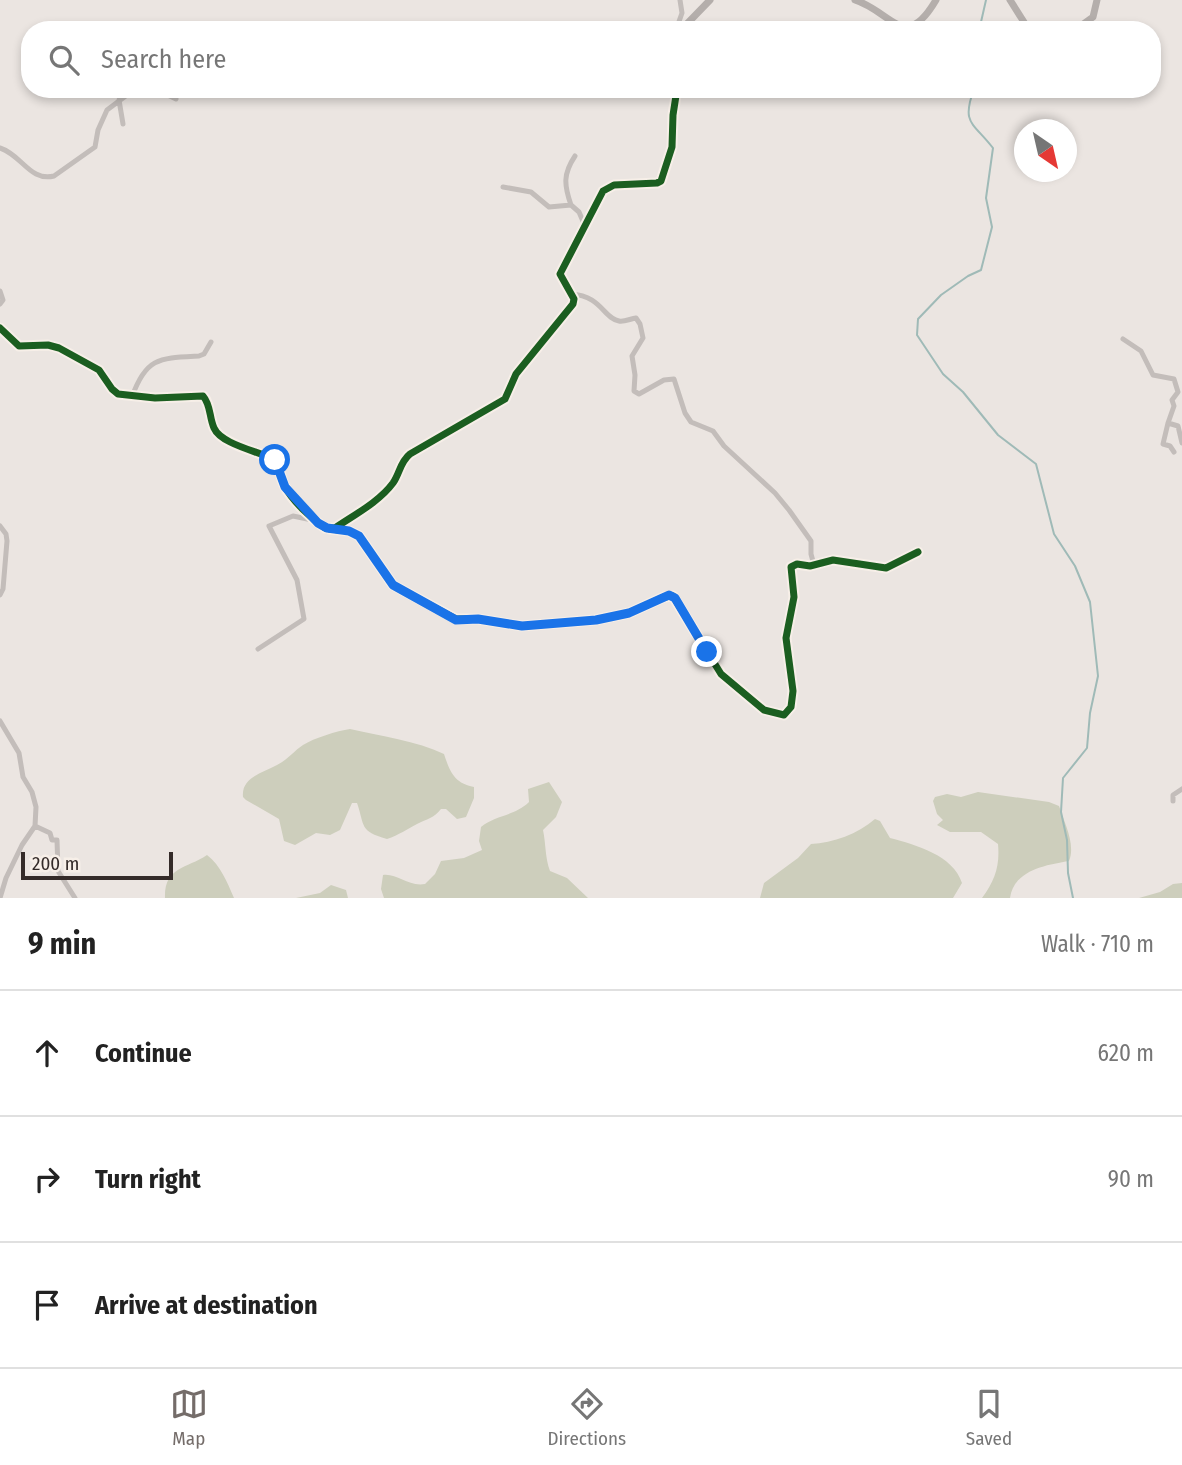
<!DOCTYPE html>
<meta charset="utf-8">
<style>
body{margin:0;font-family:"Fira Sans Condensed",sans-serif;background:#f2f2f2;color:#222}
.compass{position:absolute;left:1014px;top:119px;width:63px;height:63px;border-radius:50%;background:#fff;box-shadow:0 4px 10px #0003;rotate:146deg}
.scale{position:absolute;left:21px;bottom:18px;width:152px;box-sizing:border-box;padding-left:7px;border:4px solid #342b29;border-top:0;font-size:19px;line-height:24px;white-space:nowrap;color:#342b29;-webkit-text-stroke:5px #f7efe8;paint-order:stroke}
.stop{position:absolute;width:21px;height:21px;margin:-16px;border:5px solid #1a73e8;border-radius:50%;background:#fff}
.stop.end{background:#1a73e8;border-color:#fff;box-shadow:0 2px 7px #0008}
.list{margin:0;padding:0;list-style:none}
h2{display:flex;justify-content:space-between;align-items:center;height:91px;margin:0;padding:0 28px;font-size:30px}
h2 small{font-size:23px;font-weight:400;color:#767676}
.list li{display:grid;grid-template-columns:46px 1fr auto;gap:21px;align-items:center;box-sizing:border-box;height:126px;padding:0 28px;border-top:2px solid #e0e0e0}
.list b{display:block;font-size:26px;white-space:nowrap}
.list em{font-size:23px;font-style:normal;color:#767676}
.icon{flex:none;width:38px;height:38px;fill:none;stroke:currentColor;stroke-width:2;stroke-linecap:round;stroke-linejoin:round}
.map{position:relative;flex:none;width:1182px;height:898px;overflow:hidden}
.search{position:absolute;background:#fff;box-shadow:0 4px 10px #0003;left:21px;right:21px;top:21px;height:77px;display:flex;align-items:center;gap:18px;box-sizing:border-box;padding:0 24px;border-radius:28px;color:#767676;font-size:26px}
.sheet{height:469px;background:#fff}
nav{display:flex;justify-content:space-around;align-items:center;box-sizing:border-box;height:98px;border-top:2px solid #e0e0e0;background:#fff;font-size:19px;color:#767676}
nav a{display:grid;justify-items:center;gap:4px}
nav .on{color:#746c69}
.map>svg:first-child{display:block}
</style>
<div class="map">
<svg width="1182" height="898" viewBox="0 0 1182 898">
<rect width="100%" height="100%" fill="#ebe5e1"/>
<path fill="#cdcebc" d="M350,729C380,736 417,741 444,754C450,772 454,783 474,787V798L466,817L457,819L446,809H441C434,818 427,819 417,824C407,829 399,835 387,839C359,831 365,826 357,803H352L340,830L330,835L316,833L295,845L284,841L279,819L246,800L243,797C241,777 263,773 277,765C287,760 294,751 303,745C314,738 337,731 350,729Z
M549,782L562,802L556,817L543,830C546,844 545,858 550,871L567,878L588,898H384L381,889L383,875C397,873 408,887 425,884L435,874L441,861L464,858L482,850L479,841L481,827C495,815 515,816 529,802L528,789Z
M978,792L1049,802L1059,806C1064,822 1076,844 1069,861C1046,865 1014,870 1010,898H982C995,880 1000,866 998,844L981,832H950L937,825L943,820L937,814L933,801L935,797L947,794L961,797Z
M875,819L880,821L890,838C916,845 953,855 962,883L953,898H760L764,883L798,858L811,844C833,843 858,834 875,819Z
M207,855C221,866 227,882 234,898H165C164,867 186,869 207,855Z
M1182,883V898H1139L1160,892L1173,884Z
M331,885L346,890L348,898H296L320,893Z"/>
<g fill="none" stroke-linecap="round" stroke-linejoin="round">
<path stroke="#9fbab7" stroke-width="2" d="M986,0L981,22L990,30
M974,89C961,124 973,122 993,148L986,198L992,227L981,270L968,276L941,295L918,319L917,335L943,374L963,392L998,435L1036,464L1054,534L1075,566L1090,602L1098,676L1090,713L1087,748L1063,778L1061,812L1067,840L1068,873L1073,898"/>
<path stroke="#c3bdba" stroke-width="5" d="M676,30L682,13L680,0
M155,89L176,99
M119,100L123,124
M0,148C22,155 30,182 54,176L95,147L98,130L107,110L135,89
M503,187L531,192L549,207L571,205L579,212L585,226
M571,205C564,185 563,174 575,156
M0,291L3,300L0,304
M571,294C602,296 603,318 619,321C624,322 630,319 636,318L640,324L643,338L632,356L635,375L634,391L639,394L664,380L674,379L685,413L691,422L713,431L724,446L775,493L789,510L811,541V554L814,565
M1123,339L1141,351L1153,375L1174,379L1178,392L1172,400L1174,406L1168,423L1178,426L1182,443
M132,397C146,357 160,358 199,356L204,354L211,342
M1168,423L1163,444L1170,446L1174,452
M0,526L6,534L7,541L3,589L0,595
M333,529L349,531L359,536L393,585L456,619H478L522,626L595,620L629,613L664,597L673,596L721,674L764,710L784,715L791,707L793,691L786,638L794,597L791,567L797,564L810,566L833,560L886,568L918,552
M258,649L304,619L297,580L269,526L293,516L312,520
M0,721L19,753L23,777L32,792L36,807L35,826L22,845L6,878L0,898
M1173,801V795L1182,789
M35,826L50,833L52,840H57L58,871L75,898"/>
<path stroke="#b4aeab" stroke-width="7" d="M855,0C892,12 905,53 936,0
M1010,0L1029,30
M681,30L710,0
M1075,30L1093,17L1097,0
M0,328L19,346L48,345L59,348L99,370L112,389L118,394L155,398L203,396C211,405 209,417 214,428C221,444 257,451 273,459C280,466 280,476 284,485C292,501 311,518 325,528H335C354,515 379,502 393,483C400,473 400,462 410,454L505,399L516,374L573,304L574,299L560,274L603,191L614,185L657,183L661,181L672,147L673,115L677,89"/>
<g stroke="#f7efe8" stroke-width="11">
<path id="cycleway" d="M0,328L19,346L48,345L59,348L99,370L112,389L118,394L155,398L203,396C211,405 209,417 214,428C221,444 257,451 273,459C280,466 280,476 284,485C292,501 311,518 325,528H335C354,515 379,502 393,483C400,473 400,462 410,454L505,399L516,374L573,304L574,299L560,274L603,191L614,185L657,183L661,181L672,147L673,115L677,89
M330,529L349,531L359,536L393,585L456,619H478L522,626L595,620L629,613L664,597L673,596L721,674L764,710L784,715L791,707L793,691L786,638L794,597L791,567L797,564L810,566L833,560L886,568L918,552"/>
</g>
<use href="#cycleway" stroke="#1b5e20" stroke-width="7"/>
</g>
<g fill="none" stroke-linecap="round" stroke-linejoin="round">
<path stroke="#1a73e8" stroke-width="9" d="M275,460L285,487L318,523L327,528L349,531L359,536L393,585L456,620L478,619L522,626L596,620L629,613L669,595L675,598L707,652"/>
</g>
</svg>
<svg class="compass" viewBox="-18 -18 36 36"><path d="M0-13l5 13h-10z" fill="#e53935"/><path d="M0 13l5-13h-10z" fill="#767676"/></svg>
<div class="scale">200 m</div>
<div class="stop" style="left:275px;top:460px"></div>
<div class="stop end" style="left:707px;top:652px"></div>
<div class="search"><svg class="icon" aria-label="search" viewBox="0 0 24 24"><circle cx="10" cy="10" r="6"/><path d="M15 15l6 6"/></svg>Search here</div>
</div>
<section class="sheet">
<h2>9 min<small>Walk · 710 m</small></h2>
<ul class="list">
<li><svg class="icon" aria-label="ahead" viewBox="0 0 24 24"><path d="M12 20V5M6 11l6-6 6 6"/></svg><div><b>Continue</b></div><em>620 m</em></li>
<li><svg class="icon" aria-label="right" viewBox="0 0 24 24"><path d="M7 20v-9h11M14 6l5 5-5 5"/></svg><div><b>Turn right</b></div><em>90 m</em></li>
<li><svg class="icon" aria-label="arrive" viewBox="0 0 24 24"><path d="M6 21V4h12l-3 4 3 4H6"/></svg><div><b>Arrive at destination</b></div></li>
</ul>
</section>
<nav>
<a class="on"><svg class="icon" aria-label="map" viewBox="0 0 24 24"><path d="M3 6l6-2 6 2 6-2v14l-6 2-6-2-6 2zM9 4v14M15 6v14"/></svg>Map</a>
<a><svg class="icon" aria-label="directions" viewBox="0 0 24 24"><path d="M12 3l9 9-9 9-9-9zM9 14v-3h6M13 9l2 2-2 2"/></svg>Directions</a>
<a><svg class="icon" aria-label="saved" viewBox="0 0 24 24"><path d="M7 4h10v16l-5-4-5 4z"/></svg>Saved</a>
</nav>
